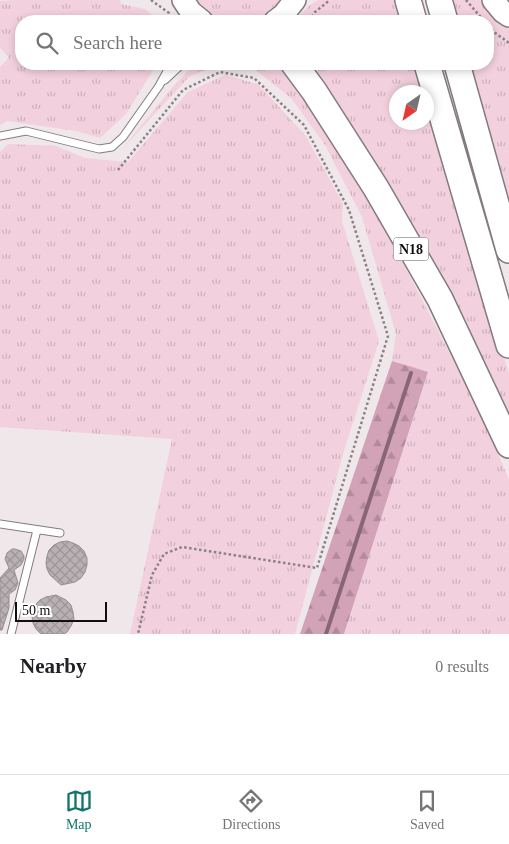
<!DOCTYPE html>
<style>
body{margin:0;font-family:Georgia,serif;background:#f6f6f6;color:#202124}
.compass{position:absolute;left:389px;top:85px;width:45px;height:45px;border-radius:50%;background:#fff;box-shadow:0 2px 8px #0003;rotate:214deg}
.scale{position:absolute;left:15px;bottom:12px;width:92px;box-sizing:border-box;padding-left:5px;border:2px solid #110e10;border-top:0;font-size:14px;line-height:18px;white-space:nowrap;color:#110e10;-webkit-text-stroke:4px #fff;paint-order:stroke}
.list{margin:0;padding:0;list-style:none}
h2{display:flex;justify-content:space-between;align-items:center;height:65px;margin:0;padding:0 20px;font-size:21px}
h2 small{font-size:16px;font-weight:400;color:#757577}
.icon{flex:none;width:28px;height:28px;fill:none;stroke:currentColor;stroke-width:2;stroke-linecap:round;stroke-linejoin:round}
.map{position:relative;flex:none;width:509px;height:634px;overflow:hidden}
.search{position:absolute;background:#fff;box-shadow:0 2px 8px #0003;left:15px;right:15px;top:15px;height:55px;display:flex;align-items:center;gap:12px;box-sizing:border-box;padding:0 18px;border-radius:20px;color:#757577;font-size:19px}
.sheet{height:140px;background:#fff}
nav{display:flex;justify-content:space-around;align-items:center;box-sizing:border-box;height:70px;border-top:1px solid #e0e0e0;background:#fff;font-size:14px;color:#757577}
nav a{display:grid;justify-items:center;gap:2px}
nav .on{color:#0f766e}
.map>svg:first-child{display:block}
</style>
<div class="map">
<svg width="509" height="634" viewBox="0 0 509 634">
<defs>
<pattern id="grass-tufts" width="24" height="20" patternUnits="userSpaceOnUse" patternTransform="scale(1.25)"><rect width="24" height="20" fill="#f3d0de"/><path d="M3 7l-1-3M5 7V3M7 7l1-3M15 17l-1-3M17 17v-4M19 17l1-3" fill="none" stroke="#cfb1bd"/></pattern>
<pattern id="forest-firs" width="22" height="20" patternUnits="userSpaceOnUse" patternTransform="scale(1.25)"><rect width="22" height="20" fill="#d2a2b6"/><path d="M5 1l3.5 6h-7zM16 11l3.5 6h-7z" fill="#b38a9b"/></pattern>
<pattern id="building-cross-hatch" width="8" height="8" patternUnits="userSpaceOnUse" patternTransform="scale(1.25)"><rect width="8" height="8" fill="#b8b0b3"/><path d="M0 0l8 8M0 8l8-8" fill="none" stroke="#9d9699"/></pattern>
</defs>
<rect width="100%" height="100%" fill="#f0e7ea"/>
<path fill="url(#grass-tufts)" d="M15,0H120L121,4L145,9L158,20L159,21H21V64H157L126,114L100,138L76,131L7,121L0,125V67L9,57L0,48V1Z
M195,0H285L265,20L259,21H221L205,13Z
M318,0H397L402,21H294L310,5Z
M450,0H480L494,17L509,29V208L468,64H488V21H456Z
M195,64H222L190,76L123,148L176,83Z
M243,64H283L379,216L484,420L509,480V634H344L428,373L392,361L396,334L362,217L325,145L291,98L250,66Z
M305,64H415L424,92H396V122H426L427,101L509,374V434Z
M225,75L258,84L306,136L343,204L342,221L379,341L343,454L295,634H130L172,439L0,427V152L8,144L56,146L85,158L128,162L188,92Z"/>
<path fill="url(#forest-firs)" d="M392,361L428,372L344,634H300Z"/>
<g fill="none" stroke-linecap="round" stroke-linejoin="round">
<path stroke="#886674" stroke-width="4" d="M326,634L411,373"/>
</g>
<path fill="url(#building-cross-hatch)" stroke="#978e92" d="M67,541L73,543L79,546L84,551L87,558V565L85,572L81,578L75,582L61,585L50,575L47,569L46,563L47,556L49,550L54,545L60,542Z
M12,549H15L21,551L24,556V559L21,565L14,570L18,583L15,590L9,594V608L2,630H0V578L9,568L5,559L7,553Z
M56,595L66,600L71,605L73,612L74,619L71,626L67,632L64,634H41L36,629L33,623L32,617L33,610L36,604L40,600L46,597Z"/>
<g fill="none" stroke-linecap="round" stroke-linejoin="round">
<g stroke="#837b7e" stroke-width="9">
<path id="lane" d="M165,80L182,64
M0,136L26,131L99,149L112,147L123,137L159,86L171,64
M0,524L60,533
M11,634L37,530"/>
</g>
<g stroke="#837b7e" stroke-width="24">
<path id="primary" d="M183,0L191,12L202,21
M493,0L503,12L509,16
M275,21L283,15L295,0"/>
</g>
<g stroke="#837b7e" stroke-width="28">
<path id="highway" d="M408,0L414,21
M439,0L445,21
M294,64L314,91L376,188L440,299L509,445
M427,64L509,345
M457,64L509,250"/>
</g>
<path stroke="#888284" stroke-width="2.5" stroke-dasharray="2.5 2.5" stroke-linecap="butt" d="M151,0L169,13L170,21
M466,0L484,21
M309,21L315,12L330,0
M488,25L494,32L509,43
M118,170L183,90L220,72L254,78L304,125L349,210L388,336L317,568L182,547L164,554L152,575L138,634"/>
<use href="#lane" stroke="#fff" stroke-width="7"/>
<use href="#primary" stroke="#fff" stroke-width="21"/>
<use href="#highway" stroke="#fff" stroke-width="25"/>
</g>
<g text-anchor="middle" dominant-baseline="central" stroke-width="4" stroke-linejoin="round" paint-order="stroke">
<rect fill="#fff" stroke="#585658" stroke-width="1" x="393.5" y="237.5" width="35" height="23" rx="4"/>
<g font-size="14" font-weight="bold" fill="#110e10">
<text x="411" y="249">N18</text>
</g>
</g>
</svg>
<svg class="compass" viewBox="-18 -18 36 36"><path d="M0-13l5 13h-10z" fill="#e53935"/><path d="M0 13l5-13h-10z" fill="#757577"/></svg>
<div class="scale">50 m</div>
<div class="search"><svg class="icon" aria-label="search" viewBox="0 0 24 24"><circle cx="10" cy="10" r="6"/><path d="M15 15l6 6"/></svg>Search here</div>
</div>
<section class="sheet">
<h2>Nearby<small>0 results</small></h2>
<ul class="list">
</ul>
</section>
<nav>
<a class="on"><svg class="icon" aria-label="map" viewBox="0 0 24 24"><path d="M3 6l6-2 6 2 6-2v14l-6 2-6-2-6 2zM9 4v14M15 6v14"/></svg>Map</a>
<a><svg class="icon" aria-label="directions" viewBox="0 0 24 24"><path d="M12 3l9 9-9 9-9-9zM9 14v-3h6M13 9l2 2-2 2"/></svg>Directions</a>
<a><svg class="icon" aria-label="saved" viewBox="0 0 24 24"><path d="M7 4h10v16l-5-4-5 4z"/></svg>Saved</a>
</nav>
